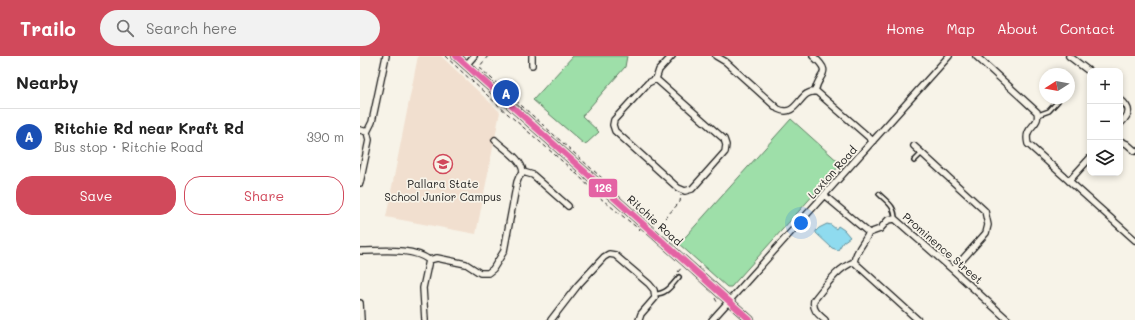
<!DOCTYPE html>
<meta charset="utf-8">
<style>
body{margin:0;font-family:Mali,sans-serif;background:#f2f2f2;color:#222}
.controls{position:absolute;right:12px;top:12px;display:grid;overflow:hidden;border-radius:8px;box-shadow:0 2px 6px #0003}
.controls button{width:36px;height:36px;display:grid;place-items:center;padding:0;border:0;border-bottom:1px solid #e0e0e0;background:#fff;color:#222;font:20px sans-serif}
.compass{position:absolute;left:679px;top:12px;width:36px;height:36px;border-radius:50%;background:#fff;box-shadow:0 2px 6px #0003;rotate:259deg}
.you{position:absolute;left:441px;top:167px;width:14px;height:14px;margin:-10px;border:3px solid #fff;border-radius:50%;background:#1a73e8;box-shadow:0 0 0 6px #1a73e833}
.badge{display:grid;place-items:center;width:26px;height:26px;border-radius:50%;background:#d1495b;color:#fff;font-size:13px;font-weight:700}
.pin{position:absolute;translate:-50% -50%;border:2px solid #fff;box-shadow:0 1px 4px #0006}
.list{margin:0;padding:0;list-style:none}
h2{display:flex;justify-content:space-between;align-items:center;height:52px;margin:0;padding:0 16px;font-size:17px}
h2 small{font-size:13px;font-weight:400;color:#767676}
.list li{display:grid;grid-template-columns:26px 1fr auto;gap:12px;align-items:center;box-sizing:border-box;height:56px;padding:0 16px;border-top:1px solid #e0e0e0}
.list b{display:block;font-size:15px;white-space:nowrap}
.list p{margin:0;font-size:13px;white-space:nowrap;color:#767676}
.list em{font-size:13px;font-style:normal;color:#767676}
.actions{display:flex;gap:8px;padding:12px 16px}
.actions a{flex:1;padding:9px 0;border:1px solid #d1495b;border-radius:16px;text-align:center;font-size:14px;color:#d1495b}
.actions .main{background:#d1495b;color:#fff}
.icon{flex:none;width:22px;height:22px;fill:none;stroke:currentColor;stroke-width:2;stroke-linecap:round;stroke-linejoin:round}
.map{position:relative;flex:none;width:775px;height:264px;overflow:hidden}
header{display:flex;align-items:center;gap:24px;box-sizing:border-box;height:56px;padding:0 20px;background:#d1495b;color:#fff}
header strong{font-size:19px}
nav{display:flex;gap:22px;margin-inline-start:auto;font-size:14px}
.search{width:280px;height:36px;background:#f2f2f2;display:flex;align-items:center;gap:10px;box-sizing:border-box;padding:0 14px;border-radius:22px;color:#767676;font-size:15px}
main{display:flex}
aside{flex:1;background:#fff}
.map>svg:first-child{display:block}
</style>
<header>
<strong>Trailo</strong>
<div class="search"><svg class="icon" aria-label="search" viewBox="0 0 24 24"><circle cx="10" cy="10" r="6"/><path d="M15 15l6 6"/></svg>Search here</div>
<nav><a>Home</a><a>Map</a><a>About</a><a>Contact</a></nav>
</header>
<main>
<aside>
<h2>Nearby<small></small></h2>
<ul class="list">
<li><span class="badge" style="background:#1a4fb4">A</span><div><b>Ritchie Rd near Kraft Rd</b><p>Bus stop · Ritchie Road</p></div><em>390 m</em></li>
</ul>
<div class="actions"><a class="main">Save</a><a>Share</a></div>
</aside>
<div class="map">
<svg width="775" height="264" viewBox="0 0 775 264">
<rect width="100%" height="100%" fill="#f7f3e8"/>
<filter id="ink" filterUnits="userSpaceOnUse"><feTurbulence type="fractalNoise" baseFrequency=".025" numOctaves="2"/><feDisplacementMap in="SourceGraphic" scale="8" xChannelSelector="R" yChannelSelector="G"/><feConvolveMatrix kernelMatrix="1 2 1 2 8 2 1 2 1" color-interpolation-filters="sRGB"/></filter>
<g filter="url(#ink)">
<path fill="#f1dfcf" d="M58,0H81L140,56L116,178L26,161Z"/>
<path fill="#9edfa9" stroke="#5d7e62" d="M213,0H267L265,11L222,60L239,76L227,87L224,88L173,44Z
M431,63L481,108L371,231H367L319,188Z"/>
<path fill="#8fdbef" stroke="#618f9b" d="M467,168L471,169L476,173L478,170L484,174L490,181L483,186L478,194L472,192L456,177V175L459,172Z"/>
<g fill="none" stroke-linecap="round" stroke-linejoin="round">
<g stroke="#1c1c1c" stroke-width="6">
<path id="service" d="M678,59L689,55L698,45
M554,105L562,97
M519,138C528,147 535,150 535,163
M295,238C307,238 312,229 319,221"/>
</g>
<g stroke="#1c1c1c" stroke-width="8">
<path id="minor" d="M172,0V9
M356,0L366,6L418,53C438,63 439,32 457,36L513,85
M453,0C474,19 458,16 455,36
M616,0L677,56C681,71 663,69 668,88L775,184
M709,0L730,16
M106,9L114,0
M296,23L364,83L366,89L365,96L332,133L325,135L318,132L255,75L253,69L254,64L288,27L296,23L299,14L312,0
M760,43C772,53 770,58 760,68
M0,74L7,76
M135,84C144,93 162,103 163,116
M760,85L767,88L775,95
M554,90L625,155L628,169L626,177L593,214
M709,125L730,102
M0,127L9,84L7,76L12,66L26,0
M464,139L509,177L520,173L528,164L535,163L593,214L648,264
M1,195C22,195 52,191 69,204L77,202L106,208L120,217H128L133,213L144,195L157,126L159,121L163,116L173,119L208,150
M494,206L558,264
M494,206C496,194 504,187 509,177
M0,247L1,264
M65,264L63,232L69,204
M191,264L218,229L244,201L249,198L255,199L289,228L294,234L295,242L281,258L279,264
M352,264L589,0
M465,264C458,258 452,254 454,244C465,231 477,212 494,206"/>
</g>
<g stroke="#1c1c1c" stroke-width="10">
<path id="tertiary" d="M96,0L390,264"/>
</g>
<path stroke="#1c1c1c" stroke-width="1" stroke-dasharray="4 3" stroke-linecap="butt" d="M85,0L140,51L218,119L239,141L280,174
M128,0L120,10L122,14L253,132
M305,162L320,146L321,139
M318,216L322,211
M355,242L358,248"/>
<use href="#service" stroke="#f7f3e8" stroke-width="3"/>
<use href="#minor" stroke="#f7f3e8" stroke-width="5.5"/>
<use href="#tertiary" stroke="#f7f3e8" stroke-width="7"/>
<g stroke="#f7f3e8" stroke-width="9">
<path id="bus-1" d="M96,0L390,264"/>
</g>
<use href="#bus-1" stroke="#e463a4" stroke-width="6"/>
</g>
</g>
<defs>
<g id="school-ring" transform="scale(1)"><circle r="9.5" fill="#f7f3e8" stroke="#d1495b" stroke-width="1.5"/><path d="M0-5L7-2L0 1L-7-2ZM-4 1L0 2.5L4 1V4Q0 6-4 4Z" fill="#d1495b"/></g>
</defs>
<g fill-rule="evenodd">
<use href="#school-ring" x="83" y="108"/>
</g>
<g text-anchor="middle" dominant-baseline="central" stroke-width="3.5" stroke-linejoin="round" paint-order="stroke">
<g font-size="11" fill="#1c1c1c" stroke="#f7f3e8">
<text transform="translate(472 116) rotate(-48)">Laxton Road</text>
<text transform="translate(295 164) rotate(42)">Ritchie Road</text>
<text transform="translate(583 192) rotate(41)">Prominence Street</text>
</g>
<g font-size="11" fill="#1c1c1c" stroke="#f7f3e8">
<text x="83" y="127">Pallara State<tspan x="83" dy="13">School Junior Campus</tspan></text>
</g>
</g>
<rect stroke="#f7f3e8" stroke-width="1.5" x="228" y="122" width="30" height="20" rx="4" fill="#e463a4"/>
<g font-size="11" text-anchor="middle" font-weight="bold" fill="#fff">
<text x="243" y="136">126</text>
</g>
</svg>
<div class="controls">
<button>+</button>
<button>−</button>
<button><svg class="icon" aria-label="layers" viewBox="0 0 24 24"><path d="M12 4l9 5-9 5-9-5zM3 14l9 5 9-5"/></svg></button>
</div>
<svg class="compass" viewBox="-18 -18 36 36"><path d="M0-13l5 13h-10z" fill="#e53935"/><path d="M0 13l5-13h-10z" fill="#767676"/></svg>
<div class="you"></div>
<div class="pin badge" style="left:146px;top:37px;background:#1a4fb4">A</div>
</div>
</main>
